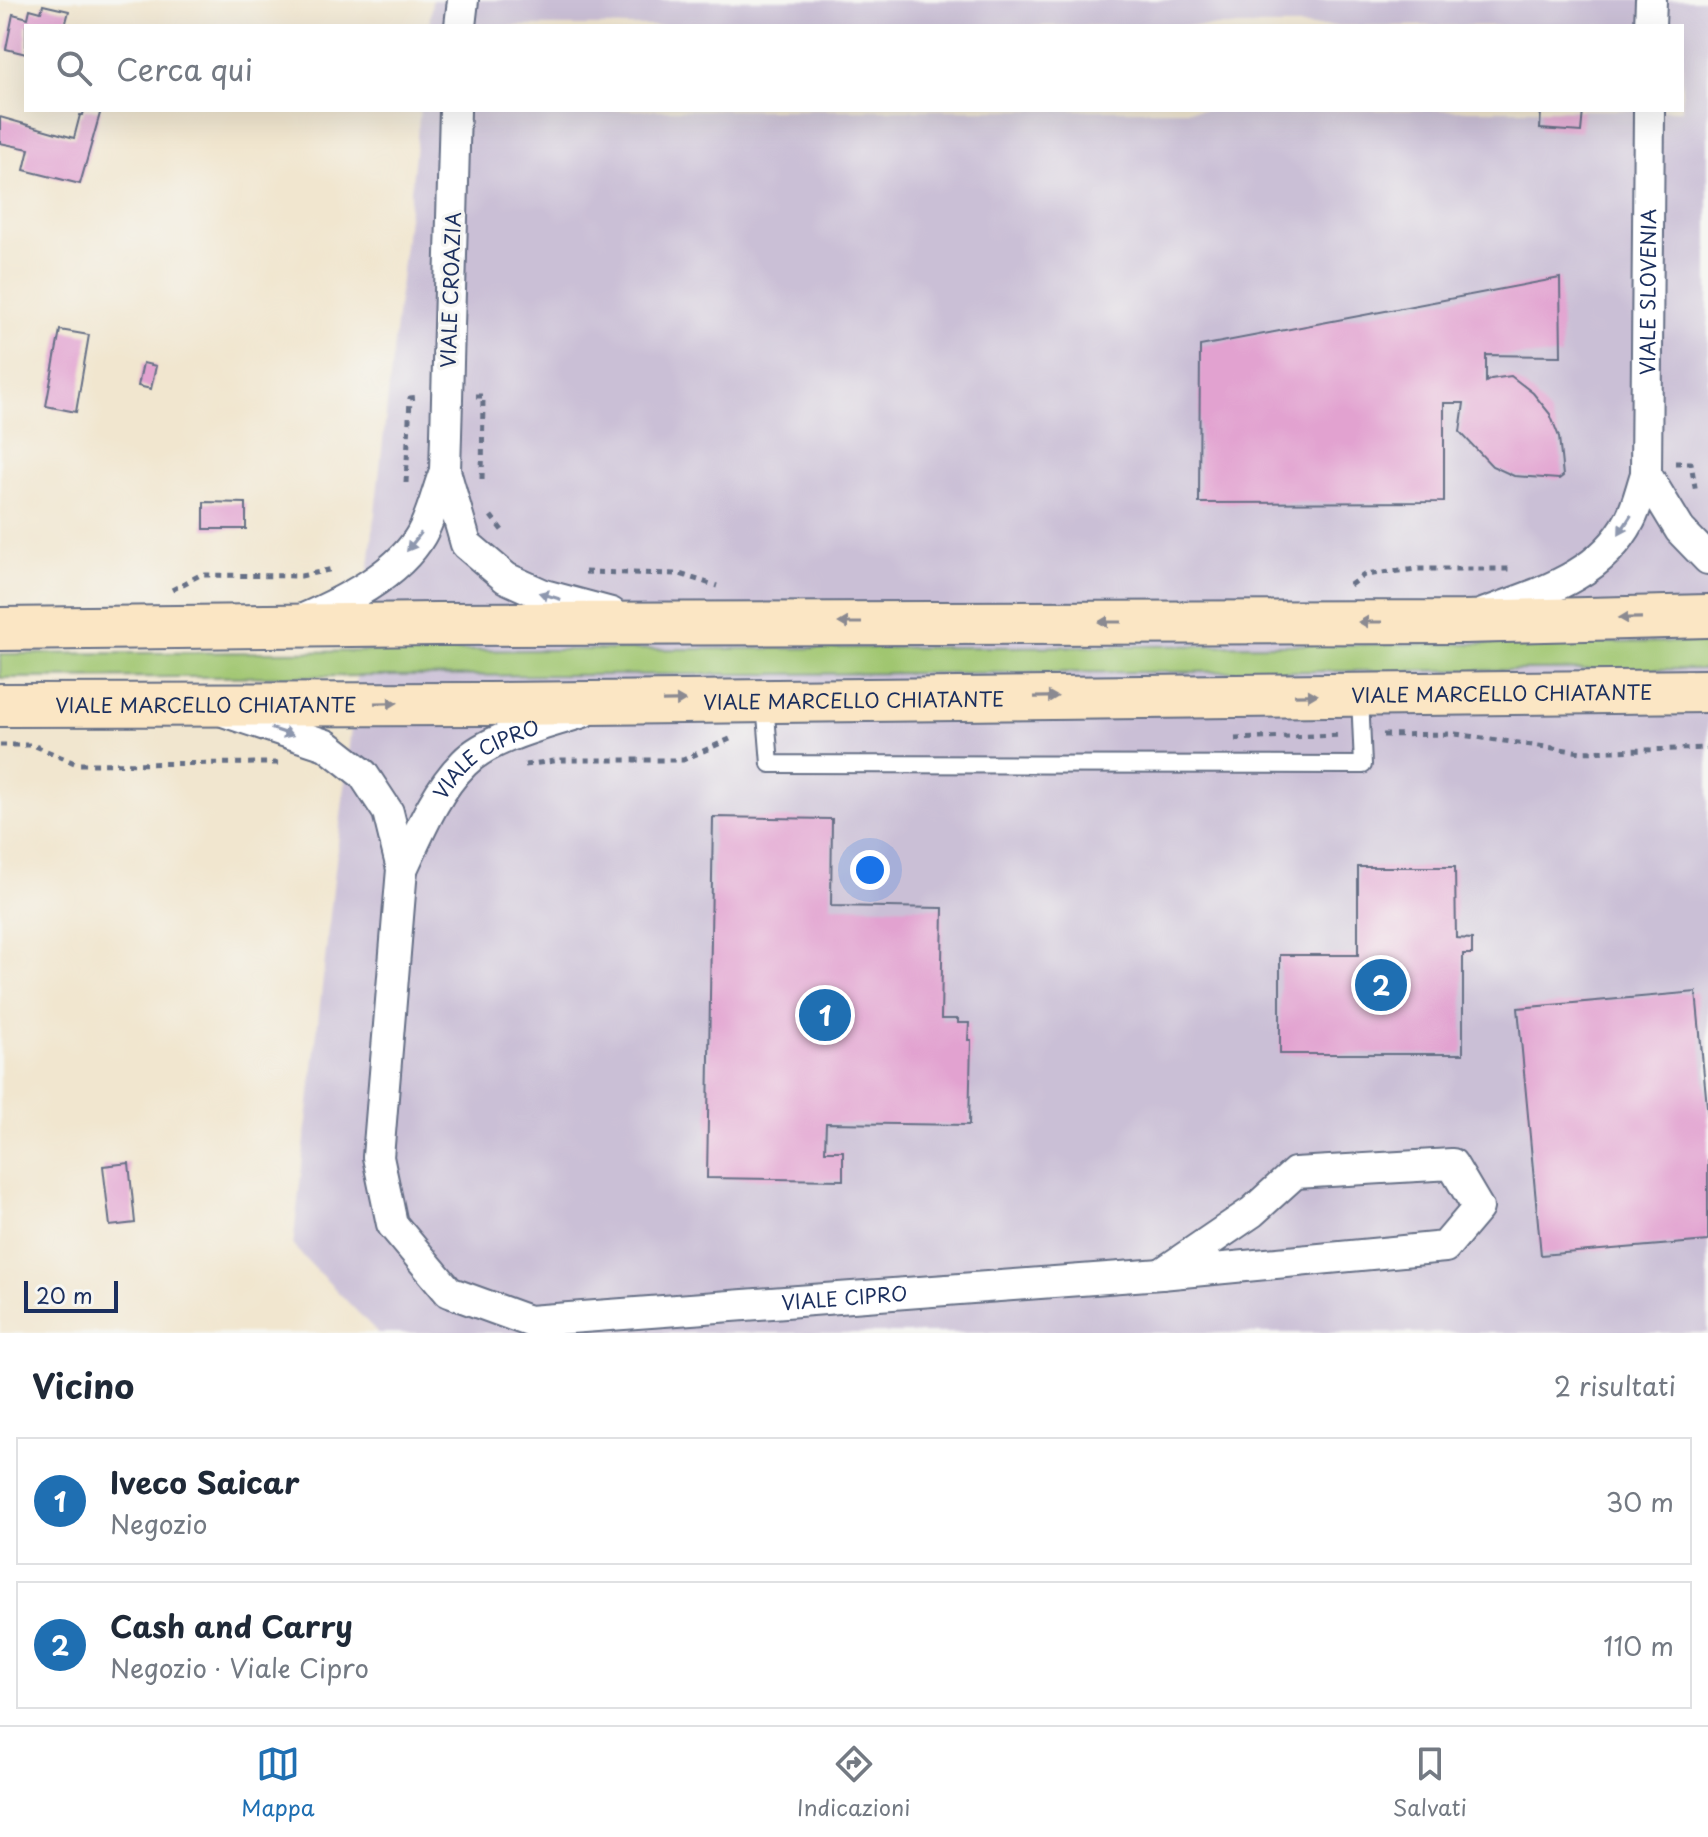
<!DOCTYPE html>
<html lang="it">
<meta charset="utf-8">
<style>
body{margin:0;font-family:"Playpen Sans",sans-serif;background:#f6f6f7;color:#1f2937}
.scale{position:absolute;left:24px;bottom:20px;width:94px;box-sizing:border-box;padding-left:8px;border:4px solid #1b2f5e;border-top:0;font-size:22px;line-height:28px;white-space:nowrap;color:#1b2f5e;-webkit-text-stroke:6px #f6f6f2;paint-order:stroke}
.you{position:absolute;left:870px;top:870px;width:28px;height:28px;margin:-20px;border:6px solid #fff;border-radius:50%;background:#1a73e8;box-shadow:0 0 0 12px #1a73e833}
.badge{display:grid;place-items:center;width:52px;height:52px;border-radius:50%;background:#1f6fb2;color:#fff;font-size:26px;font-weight:700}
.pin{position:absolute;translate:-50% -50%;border:4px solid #fff;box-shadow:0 2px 8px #0006}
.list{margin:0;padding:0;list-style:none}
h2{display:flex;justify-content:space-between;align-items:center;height:104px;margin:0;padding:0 32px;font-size:34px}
h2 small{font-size:26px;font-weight:400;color:#747a83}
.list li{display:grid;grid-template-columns:52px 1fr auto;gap:24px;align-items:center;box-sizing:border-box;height:128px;margin:0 16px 16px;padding:0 16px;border:2px solid #e0e1e3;border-radius:0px}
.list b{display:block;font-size:30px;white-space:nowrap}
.list p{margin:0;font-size:26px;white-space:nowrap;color:#747a83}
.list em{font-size:26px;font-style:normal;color:#747a83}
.icon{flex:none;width:44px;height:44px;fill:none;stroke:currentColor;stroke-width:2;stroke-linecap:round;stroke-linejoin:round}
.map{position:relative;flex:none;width:1708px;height:1333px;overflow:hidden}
.search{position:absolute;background:#fff;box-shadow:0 8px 32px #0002;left:24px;right:24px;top:24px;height:88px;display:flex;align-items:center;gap:20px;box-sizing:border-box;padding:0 28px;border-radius:0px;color:#747a83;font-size:30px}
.sheet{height:392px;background:#fff}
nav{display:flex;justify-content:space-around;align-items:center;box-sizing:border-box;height:112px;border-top:2px solid #e0e1e3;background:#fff;font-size:22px;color:#747a83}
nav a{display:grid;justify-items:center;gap:4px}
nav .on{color:#1f6fb2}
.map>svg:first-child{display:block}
</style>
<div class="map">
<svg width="1708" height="1333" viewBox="0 0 1708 1333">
<rect width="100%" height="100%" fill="#f6f6f2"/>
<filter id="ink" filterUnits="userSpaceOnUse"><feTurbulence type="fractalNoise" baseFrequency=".0125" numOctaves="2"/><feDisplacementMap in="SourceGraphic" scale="16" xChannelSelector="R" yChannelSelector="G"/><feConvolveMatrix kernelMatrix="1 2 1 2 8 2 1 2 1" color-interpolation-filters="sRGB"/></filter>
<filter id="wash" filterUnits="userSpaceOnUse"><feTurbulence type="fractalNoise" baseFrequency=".006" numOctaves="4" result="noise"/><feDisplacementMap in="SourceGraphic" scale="32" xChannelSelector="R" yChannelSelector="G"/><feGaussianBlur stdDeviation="1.8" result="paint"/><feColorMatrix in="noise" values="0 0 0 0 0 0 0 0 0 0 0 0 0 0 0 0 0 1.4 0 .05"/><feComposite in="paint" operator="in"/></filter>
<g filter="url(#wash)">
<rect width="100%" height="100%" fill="#f1e6cf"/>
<path fill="#cabfd6" d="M432,0H1708V1333H378L293,1246L420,110H1682V26H429Z"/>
<path fill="#a0c670" stroke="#5e7a67" stroke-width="2" d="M1708,642V669L0,678V654Z"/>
<g id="blocks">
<path fill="#e2a2d0" d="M43,5L69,11L65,26H26V54L6,49L13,14L28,18L30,9L41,12Z
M84,110H101L80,184L24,170L29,149L0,143V117L74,138L80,115H83Z
M1541,110L1583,111L1581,132L1540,129Z
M1560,278L1561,356L1486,355V382L1491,379L1511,376L1533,393L1550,414L1559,437L1563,476L1559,479L1514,476L1492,466L1460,432L1464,403H1444V502L1199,503L1200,346Z
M60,330L89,335L76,412L46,406Z
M143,363L156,366L151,389L138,386Z
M204,502L246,503V529H204Z
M713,817L832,819L831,906L943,908L941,1019H958V1023H969L968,1040H971L969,1125L826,1123L825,1151H843V1180L707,1178Z
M1358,867H1455L1456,938L1472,939V954H1463V1054H1280V955H1358Z
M1696,992L1708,1117V1241L1541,1255L1518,1008Z
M129,1163L135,1223L110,1226L103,1166Z"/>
</g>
</g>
<g filter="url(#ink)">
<use href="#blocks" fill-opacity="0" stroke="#666f86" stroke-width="2"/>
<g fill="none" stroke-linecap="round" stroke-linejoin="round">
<g stroke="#666f86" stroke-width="20">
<path id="lane" d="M765,702L770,764L1363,765L1360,696"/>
</g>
<g stroke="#666f86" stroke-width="34">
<g id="street">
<path d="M460,26L463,0"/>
<path d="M1650,26L1651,0"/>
<path d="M455,110L445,471L466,544L506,578L544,595L611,613"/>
<path id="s1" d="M1646,474L1649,110"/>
<path d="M1483,614C1538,593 1600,577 1630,520C1637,507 1641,489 1646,474L1680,530L1708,559"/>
<path d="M301,620C341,603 398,575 421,535C432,516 437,491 445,471"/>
<path id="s2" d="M226,712L326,745L363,774L388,812L402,869L378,1157L392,1224L449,1292L529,1321L1161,1274"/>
<path id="s3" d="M402,869C419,833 435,792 464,763C489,737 549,723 583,712"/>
<path d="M1452,1164L1478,1208L1445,1247L1161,1274L1252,1212L1295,1173Z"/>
</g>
</g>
<g stroke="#666f86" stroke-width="46">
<g id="secondary">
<path d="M0,629L436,624L1463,622L1708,616"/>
<path id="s4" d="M0,705L488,704L1708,691"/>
</g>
</g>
<path stroke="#666f86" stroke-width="5" stroke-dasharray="6 6" stroke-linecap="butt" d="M476,396H483L482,483
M1675,463H1691L1696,493
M406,483L410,398L418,397
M491,516L504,533
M585,572L680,574L717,586
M1350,585L1364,575L1417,569H1512
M172,590L200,575L301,576L333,569
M1383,735L1455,734L1581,752L1708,748
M1235,739L1341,735
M0,745H33L77,764L279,763
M525,765L561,760H683L730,739"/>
<use href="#lane" stroke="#fff" stroke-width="16"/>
<use href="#street" stroke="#fff" stroke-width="30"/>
<use href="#secondary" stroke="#fbe6c4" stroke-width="42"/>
</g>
<defs><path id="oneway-solid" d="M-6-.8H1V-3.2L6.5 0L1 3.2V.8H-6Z" transform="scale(2)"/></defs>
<g fill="#8d97ae">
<use href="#oneway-solid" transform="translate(1625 525) rotate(122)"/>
<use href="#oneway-solid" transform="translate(414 542) rotate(128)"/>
<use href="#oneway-solid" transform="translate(550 596) rotate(-163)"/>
<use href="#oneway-solid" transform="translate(282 732) rotate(18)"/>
</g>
<g fill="#8b8a91">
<use href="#oneway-solid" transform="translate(1630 618) rotate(179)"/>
<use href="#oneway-solid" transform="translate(1110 622) rotate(180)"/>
<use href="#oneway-solid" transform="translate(1370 622) rotate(180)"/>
<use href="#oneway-solid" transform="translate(850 623) rotate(180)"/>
<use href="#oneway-solid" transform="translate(1306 695) rotate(-1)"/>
<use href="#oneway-solid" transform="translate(1046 697) rotate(-1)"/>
<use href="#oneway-solid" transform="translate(674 701) rotate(-1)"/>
<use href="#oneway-solid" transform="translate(386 703) rotate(-1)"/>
</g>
</g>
<g text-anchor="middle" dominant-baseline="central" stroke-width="7" stroke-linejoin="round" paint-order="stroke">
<g font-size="20" fill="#1b2f5e" stroke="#f6f6f2">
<text transform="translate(450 290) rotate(-88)">VIALE CROAZIA</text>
<text stroke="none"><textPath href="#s1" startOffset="182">VIALE SLOVENIA</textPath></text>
<text stroke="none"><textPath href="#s4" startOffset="1502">VIALE MARCELLO CHIATANTE</textPath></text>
<text stroke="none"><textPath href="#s4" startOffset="854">VIALE MARCELLO CHIATANTE</textPath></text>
<text stroke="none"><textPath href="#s4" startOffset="206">VIALE MARCELLO CHIATANTE</textPath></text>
<text stroke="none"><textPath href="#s3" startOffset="144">VIALE CIPRO</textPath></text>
<text stroke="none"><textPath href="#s2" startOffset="1104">VIALE CIPRO</textPath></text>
</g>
</g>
</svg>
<div class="scale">20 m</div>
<div class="you"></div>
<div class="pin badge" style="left:825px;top:1015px">1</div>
<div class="pin badge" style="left:1381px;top:985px">2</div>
<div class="search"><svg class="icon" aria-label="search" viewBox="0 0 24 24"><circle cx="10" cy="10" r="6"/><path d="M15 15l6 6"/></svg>Cerca qui</div>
</div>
<section class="sheet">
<h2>Vicino<small>2 risultati</small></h2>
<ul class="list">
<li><span class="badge">1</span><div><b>Iveco Saicar</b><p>Negozio</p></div><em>30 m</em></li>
<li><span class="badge">2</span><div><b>Cash and Carry</b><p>Negozio · Viale Cipro</p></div><em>110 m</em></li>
</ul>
</section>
<nav>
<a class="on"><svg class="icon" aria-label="map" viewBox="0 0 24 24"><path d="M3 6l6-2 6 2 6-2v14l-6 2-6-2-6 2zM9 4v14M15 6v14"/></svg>Mappa</a>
<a><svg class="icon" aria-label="directions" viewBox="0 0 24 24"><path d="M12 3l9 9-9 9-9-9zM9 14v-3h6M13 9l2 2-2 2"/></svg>Indicazioni</a>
<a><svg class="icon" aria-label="saved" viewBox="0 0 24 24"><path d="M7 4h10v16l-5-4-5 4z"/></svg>Salvati</a>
</nav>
